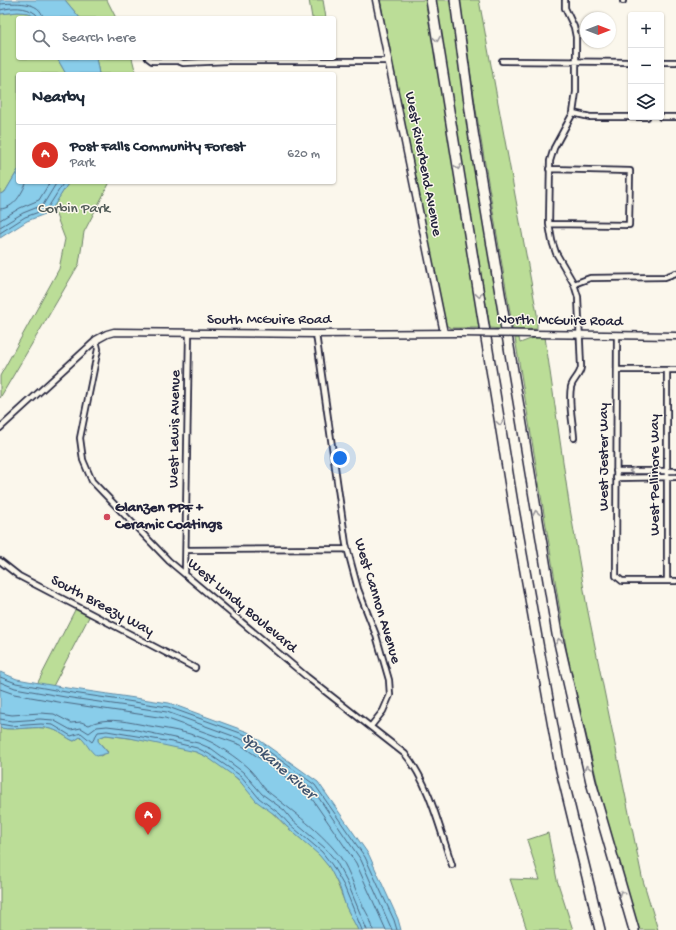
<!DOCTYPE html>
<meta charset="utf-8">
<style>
body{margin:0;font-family:"Gochi Hand",sans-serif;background:#f2f2f3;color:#1f2937}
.controls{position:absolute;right:12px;top:12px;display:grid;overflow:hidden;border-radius:4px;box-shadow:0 1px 3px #0004}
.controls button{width:36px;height:36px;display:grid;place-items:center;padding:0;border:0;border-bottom:1px solid #e0e1e3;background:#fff;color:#1f2937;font:20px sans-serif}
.compass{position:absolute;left:580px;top:12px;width:36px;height:36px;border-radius:50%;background:#fff;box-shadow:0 1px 3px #0004;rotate:90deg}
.you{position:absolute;left:340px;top:458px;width:14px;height:14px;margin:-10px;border:3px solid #fff;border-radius:50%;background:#1a73e8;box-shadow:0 0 0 6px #1a73e833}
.badge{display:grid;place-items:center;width:26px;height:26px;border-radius:50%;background:#d93025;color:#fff;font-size:13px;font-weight:700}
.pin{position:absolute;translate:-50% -33px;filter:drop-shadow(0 1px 2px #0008)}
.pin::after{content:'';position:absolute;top:21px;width:14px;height:12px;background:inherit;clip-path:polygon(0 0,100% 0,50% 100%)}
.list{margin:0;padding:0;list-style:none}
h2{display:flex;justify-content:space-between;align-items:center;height:52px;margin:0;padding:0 16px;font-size:17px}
h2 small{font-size:13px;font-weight:400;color:#747a83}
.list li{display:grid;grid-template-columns:26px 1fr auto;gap:12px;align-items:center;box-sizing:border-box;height:60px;padding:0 16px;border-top:1px solid #e0e1e3}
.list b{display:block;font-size:15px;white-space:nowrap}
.list p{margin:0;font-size:13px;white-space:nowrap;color:#747a83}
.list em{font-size:13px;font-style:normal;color:#747a83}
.icon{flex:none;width:22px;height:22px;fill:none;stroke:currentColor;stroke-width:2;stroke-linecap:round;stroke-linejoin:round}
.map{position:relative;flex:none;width:676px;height:930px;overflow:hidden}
.search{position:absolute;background:#fff;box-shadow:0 1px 3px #0004;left:16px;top:16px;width:320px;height:44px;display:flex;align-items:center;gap:10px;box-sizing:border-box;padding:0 14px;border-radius:4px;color:#747a83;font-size:15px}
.panel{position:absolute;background:#fff;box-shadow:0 1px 3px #0004;left:16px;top:72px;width:320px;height:112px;border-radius:4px}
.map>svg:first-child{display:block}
</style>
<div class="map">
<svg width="676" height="930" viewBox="0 0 676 930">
<rect width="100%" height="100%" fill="#fbf7ec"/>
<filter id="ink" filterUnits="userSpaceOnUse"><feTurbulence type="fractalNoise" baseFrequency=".025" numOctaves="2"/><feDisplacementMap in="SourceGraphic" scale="8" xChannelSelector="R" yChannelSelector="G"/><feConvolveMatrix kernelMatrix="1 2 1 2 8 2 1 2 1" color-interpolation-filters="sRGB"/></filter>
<g filter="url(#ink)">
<path fill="#bbdd97" stroke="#6e8069" d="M65,0H107L116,18H80Z
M309,0H323L326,18H312Z
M380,0H426L480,328H451L444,324Z
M435,0H451L503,329L490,328Z
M460,0H479L537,314V329L513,330L476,110Z
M18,12L29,13L35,18H18V58H57L66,74H18V170L5,192L0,194V14Z
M96,58H132L136,74H99Z
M69,182H110L84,232L79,264L0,398V376L59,269L65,239L53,207Z
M536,337H545L569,503L587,607L642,877L658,930H639L609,832L567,653L515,338H519L520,343Z
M76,608L90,615L51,690L35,688Z
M0,728C17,731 35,725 51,729C60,731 66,738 74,741L80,737L100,756L108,752L98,741V738L106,735C136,739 168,742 196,752C228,763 262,804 287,827C301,840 318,850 329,867C337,880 341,894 347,908C350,916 355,922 358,930H0Z
M548,833L557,880L573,930H527L510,879L540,880L527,840Z"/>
<path fill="#89cdea" stroke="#6089a4" d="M0,0H65L80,18H35L29,13L18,12L0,14Z
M57,58H96L99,74H66Z
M18,170V182H69L50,212L27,221L0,238V194L5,192Z
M0,672L17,679L67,688L169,703L248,732L318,782L369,855L398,919L401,930H358L346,907L340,888L329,867L319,855L286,826L278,817L256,801L238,779L207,757L196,752L130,738L106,735L98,738V741L108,753L97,756C89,751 87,743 80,737L74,741C66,738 60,731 51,729C35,725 17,731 0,728Z"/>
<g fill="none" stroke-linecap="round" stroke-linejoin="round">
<path stroke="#4b6681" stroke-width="1" d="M0,4C13,3 41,0 43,18
M0,10C12,7 26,6 36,14L38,18
M0,209C15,208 21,194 27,182
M0,220L20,208L39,200L50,182
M0,227L23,213L43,205L57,182
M0,233L25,217L47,209L64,182
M0,677L16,683L66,692L168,707L246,735L315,785L365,857L394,920L397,930
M0,682L15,688L65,697L167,712L244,740L312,788L361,860L392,930
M0,689L14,694L64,703L165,718L241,745L308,793L356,863L386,930
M0,713L12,715L40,713L54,714L71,723L81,722L89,725C104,717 123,721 139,724C164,729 191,731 213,743C225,750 240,760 250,770C256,776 261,785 267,791C290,809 325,835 341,858C350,872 354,887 361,902C365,911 372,920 373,930
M0,719L12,721L40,719L53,720L71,730L81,728L89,733L97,727L107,726L132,729L198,743L212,749L243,772L262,794L284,810L292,820L325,848L336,861L348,884L367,930
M0,724L11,726L41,724L53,725L71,736L81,733L92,742L98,732L107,731L172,742L197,748L209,754L241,776L259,798L280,814L288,823L322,852L332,865L344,886L362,930"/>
<g stroke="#22223b" stroke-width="8">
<path id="minor" d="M565,0V8L574,27L576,37V92L573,113L554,148L550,161L549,224L552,241L556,253L574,284L578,297L581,367C580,376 573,379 571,387C568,403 573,422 574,438
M623,1V0
M148,58L152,61H178L183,63L227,61H389
M502,61L631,62
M661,62H676
M573,113L590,117H647
M661,117H676
M549,169L630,171L629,225L549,224
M574,284L590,278L665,277L676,273
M316,334L346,544L358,589L376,635L389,680L390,695L383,711L371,726
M617,335L616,576L622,581H676
M617,370H676
M0,428L96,340L98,349L80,438L83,460L92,481L169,561L307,677L405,754C429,782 440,830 452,865
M616,471H676
M616,478L676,477
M186,550L347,549
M0,561L19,576L195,668
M185,574L189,333
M667,581V370"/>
</g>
<g stroke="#22223b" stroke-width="9">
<path id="tertiary" d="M376,0L444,333
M534,334L676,336
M96,340L107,334L114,332L316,334L459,333"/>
</g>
<g stroke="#22223b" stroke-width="12">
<path id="motorway" d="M431,0L513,504L560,766L600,930
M455,0L473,132L557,634L591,782L634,930"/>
</g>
<use href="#minor" stroke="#fbf7ec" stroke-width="4.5"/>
<use href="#tertiary" stroke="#fbf7ec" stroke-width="6"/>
<use href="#motorway" stroke="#fbf7ec" stroke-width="9"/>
<g stroke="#22223b" stroke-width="9" stroke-linecap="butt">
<path id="tertiary-bridge" d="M459,333L534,334"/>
</g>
<use href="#tertiary-bridge" stroke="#fbf7ec" stroke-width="6"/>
</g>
<defs><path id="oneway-chevron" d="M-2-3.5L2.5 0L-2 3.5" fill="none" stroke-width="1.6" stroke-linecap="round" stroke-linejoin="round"/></defs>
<g stroke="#99979c">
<use href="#oneway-chevron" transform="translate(437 39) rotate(81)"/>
<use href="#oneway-chevron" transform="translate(458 167) rotate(81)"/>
<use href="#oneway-chevron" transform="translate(479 295) rotate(81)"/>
<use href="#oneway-chevron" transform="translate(500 423) rotate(81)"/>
<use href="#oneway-chevron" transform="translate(632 471) rotate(180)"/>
<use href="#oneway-chevron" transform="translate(536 513) rotate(-100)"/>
<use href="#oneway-chevron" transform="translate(559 641) rotate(-102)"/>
<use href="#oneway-chevron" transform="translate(587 768) rotate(-104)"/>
<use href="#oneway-chevron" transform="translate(622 893) rotate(-107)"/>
</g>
</g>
<circle fill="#d1495b" stroke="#fbf7ec" stroke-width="1.5" cx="107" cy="517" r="4"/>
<g text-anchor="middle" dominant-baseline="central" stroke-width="3" stroke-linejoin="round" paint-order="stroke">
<g font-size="15" fill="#22223b" stroke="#fbf7ec">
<text transform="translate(423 164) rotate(79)">West Riverbend Avenue</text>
<text x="269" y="320">South McGuire Road</text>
<text transform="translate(560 321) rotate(1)">North McGuire Road</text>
<text transform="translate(175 429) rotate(-89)">West Lewis Avenue</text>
<text transform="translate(604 457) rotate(-90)">West Jester Way</text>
<text transform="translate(655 475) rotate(-90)">West Pellinore Way</text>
<text transform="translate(377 601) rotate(73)">West Cannon Avenue</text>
<text transform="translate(102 606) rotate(28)">South Breezy Way</text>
<text transform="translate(242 606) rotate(40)">West Lundy Boulevard</text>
</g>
<g font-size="15" fill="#505a57" stroke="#fbf7ec">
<text x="74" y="209">Corbin Park</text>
</g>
<g font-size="15" font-weight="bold" fill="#22223b" stroke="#fbf7ec" text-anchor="start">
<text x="115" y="508">Glanzen PPF +<tspan x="115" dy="17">Ceramic Coatings</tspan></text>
</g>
<g font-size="16" font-style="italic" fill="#415570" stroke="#fbf7ec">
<text transform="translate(278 767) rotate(41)">Spokane River</text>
</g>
</g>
</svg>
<div class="controls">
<button>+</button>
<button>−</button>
<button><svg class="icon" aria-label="layers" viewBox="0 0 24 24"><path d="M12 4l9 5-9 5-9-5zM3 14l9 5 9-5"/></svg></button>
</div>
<svg class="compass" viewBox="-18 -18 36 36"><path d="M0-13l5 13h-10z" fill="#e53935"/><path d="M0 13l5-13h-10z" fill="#747a83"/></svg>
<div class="you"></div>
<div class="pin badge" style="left:148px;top:835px">A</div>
<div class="search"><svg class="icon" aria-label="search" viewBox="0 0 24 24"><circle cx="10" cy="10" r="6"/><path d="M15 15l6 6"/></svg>Search here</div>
<section class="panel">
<h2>Nearby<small></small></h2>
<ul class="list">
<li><span class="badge">A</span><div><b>Post Falls Community Forest</b><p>Park</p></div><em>620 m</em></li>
</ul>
</section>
</div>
